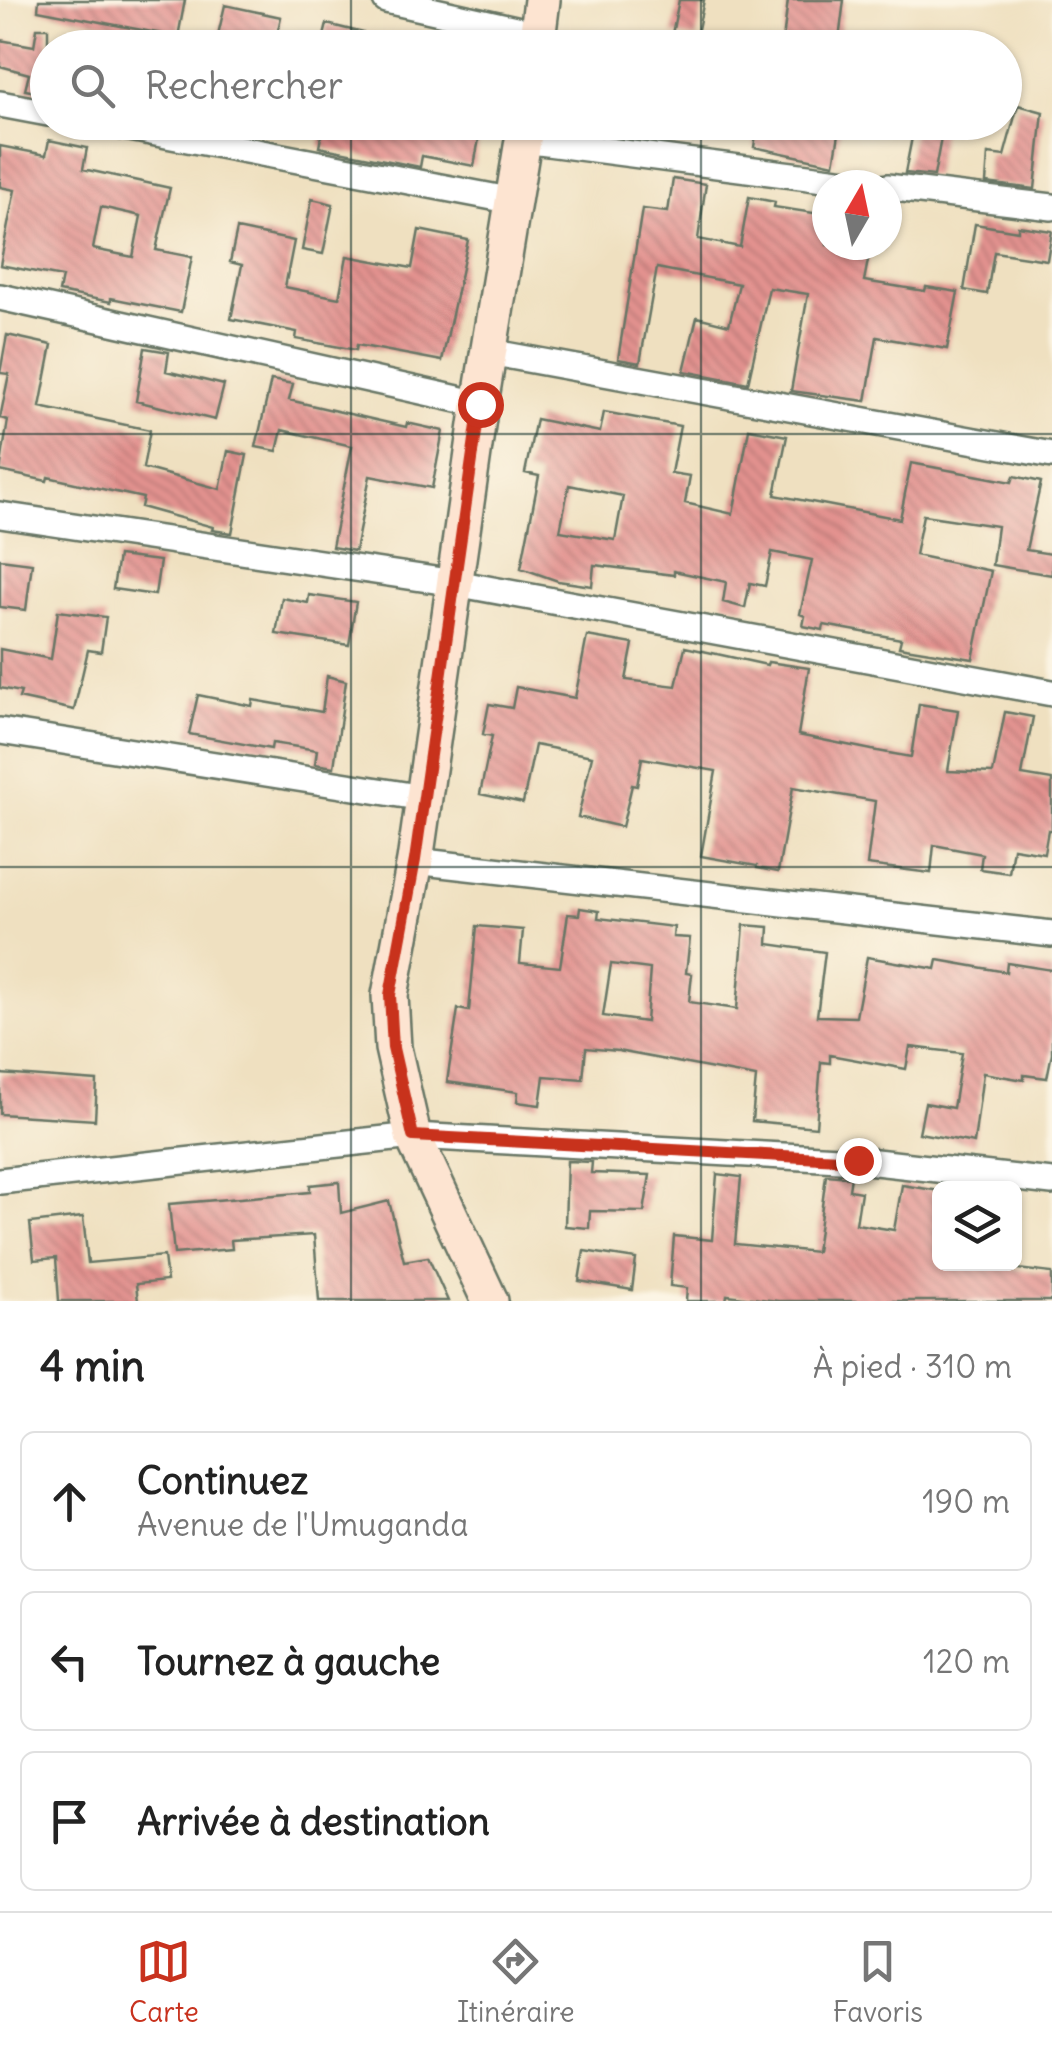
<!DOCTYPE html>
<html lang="fr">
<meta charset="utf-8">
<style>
body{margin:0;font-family:Delius,sans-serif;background:#f2f2f2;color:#222}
.controls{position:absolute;right:30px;bottom:30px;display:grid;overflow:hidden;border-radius:15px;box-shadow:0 2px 8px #0004}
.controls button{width:90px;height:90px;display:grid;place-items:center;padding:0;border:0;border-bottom:2px solid #e0e0e0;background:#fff;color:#222;font:50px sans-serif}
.compass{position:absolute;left:812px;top:170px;width:90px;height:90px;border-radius:50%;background:#fff;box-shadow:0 2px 8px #0004;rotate:9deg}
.stop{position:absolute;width:30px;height:30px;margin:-22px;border:8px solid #c8321e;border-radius:50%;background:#fff}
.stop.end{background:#c8321e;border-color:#fff;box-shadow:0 2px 10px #0008}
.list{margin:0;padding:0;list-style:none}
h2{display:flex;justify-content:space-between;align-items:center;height:130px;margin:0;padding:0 40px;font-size:42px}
h2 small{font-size:32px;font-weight:400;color:#767676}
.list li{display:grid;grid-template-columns:65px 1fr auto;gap:30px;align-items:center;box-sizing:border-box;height:140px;margin:0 20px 20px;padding:0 20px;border:2px solid #e0e0e0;border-radius:15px}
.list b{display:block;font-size:38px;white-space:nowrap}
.list p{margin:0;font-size:32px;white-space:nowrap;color:#767676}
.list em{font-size:32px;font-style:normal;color:#767676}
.icon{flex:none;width:55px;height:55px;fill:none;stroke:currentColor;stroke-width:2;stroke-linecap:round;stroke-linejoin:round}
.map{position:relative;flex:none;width:1052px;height:1301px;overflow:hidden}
.search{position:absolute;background:#fff;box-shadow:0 2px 8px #0004;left:30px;right:30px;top:30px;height:110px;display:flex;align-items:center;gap:25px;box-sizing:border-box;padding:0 35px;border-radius:55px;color:#767676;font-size:38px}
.sheet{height:610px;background:#fff}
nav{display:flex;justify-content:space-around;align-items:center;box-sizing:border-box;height:140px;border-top:2px solid #e0e0e0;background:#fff;font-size:28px;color:#767676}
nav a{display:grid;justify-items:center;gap:5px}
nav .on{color:#c8321e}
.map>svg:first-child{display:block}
</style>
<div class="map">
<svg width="1052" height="1301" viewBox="0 0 1052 1301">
<defs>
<pattern id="building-back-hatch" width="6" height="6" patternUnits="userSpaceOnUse" patternTransform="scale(2.5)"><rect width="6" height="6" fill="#e3928f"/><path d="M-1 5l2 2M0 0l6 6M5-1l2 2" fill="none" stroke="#b77876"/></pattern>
</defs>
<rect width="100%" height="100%" fill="#fcf5e5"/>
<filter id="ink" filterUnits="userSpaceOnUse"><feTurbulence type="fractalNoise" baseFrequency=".01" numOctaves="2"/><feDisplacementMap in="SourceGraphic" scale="20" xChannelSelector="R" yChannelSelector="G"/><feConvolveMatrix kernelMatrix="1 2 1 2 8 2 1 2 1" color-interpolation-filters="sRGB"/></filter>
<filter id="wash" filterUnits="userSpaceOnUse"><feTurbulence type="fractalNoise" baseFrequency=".0048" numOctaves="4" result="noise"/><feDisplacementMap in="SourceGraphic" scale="40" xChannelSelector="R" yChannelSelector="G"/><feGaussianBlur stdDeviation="2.25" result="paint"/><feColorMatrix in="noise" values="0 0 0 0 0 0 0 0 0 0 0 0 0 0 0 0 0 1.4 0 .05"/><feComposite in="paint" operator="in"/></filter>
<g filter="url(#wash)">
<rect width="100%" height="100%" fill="#efe0c0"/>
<g id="blocks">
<path fill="url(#building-back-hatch)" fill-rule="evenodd" d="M39,0H185L178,37L38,10Z
M679,0H704L696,39L672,34Z
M788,0H844L838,48H782Z
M225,5L281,17L274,48L217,39Z
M327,24L392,40L391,48H321Z
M37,28H48V94L25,90L29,74L0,66V40L34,46Z
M1018,105L1043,112L1035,189L986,183L988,154L1004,156Z
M324,122H482L474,166L422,156L420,167L319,147Z
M758,122H841L834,164L754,147Z
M915,122L943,127L934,176L905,173Z
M49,140L87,148L83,169L170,188L156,250L192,257L181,312L111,298V302L59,292L62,277L0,265L15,190L0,187V146L46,155ZM101,207L141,216L133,257L93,249Z
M673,179L706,184L698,239L740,247L749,197L775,202L774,207L827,215V245H871L864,281L925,291L926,287L958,292L947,349L877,337L866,401L791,391L808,294L769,288L748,383L684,371L697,317L729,325L739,284L657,268L640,363L618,359L642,209L668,212Z
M312,199L333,204L323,254L302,250Z
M975,224L1018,231V226L1052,231L1047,260L994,252L987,294L964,290Z
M237,229L294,241L285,287L339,298L347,256L412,268L419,230L468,240L442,361L357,345L356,350L296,339L297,332L231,319L242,265L230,262Z
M7,335L52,345L40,407L150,430L143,468L220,489L228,451L247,455L232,533L212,530L213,527L141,507L143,498L48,477L47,481L0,471L8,420L0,418L9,374L0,373Z
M145,348L169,352L166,371L224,385L215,420L136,401Z
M271,380L293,384L289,400L406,427L407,423L443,431L432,488L370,476L355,551L332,547L352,446L282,430L277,451L256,447Z
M604,412L680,426L671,473L690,476L685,503L733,514L749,429L787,436L775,495L900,519L911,463L1012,482L1014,476L1041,482L1026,550L1052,554V575L992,565L997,526L923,515L915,555L991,571L973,659L899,647L901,639L824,625L823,630L803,626L805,616L800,614L812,560L772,552L765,586L750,583L745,608L723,602L726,582L674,571V575L594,565L592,586L558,581L521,568L539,476L525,473L536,419L600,432ZM569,485L623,496L615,540L560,531Z
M118,556L160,561L155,595L113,589Z
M0,559L32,563L26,610L0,607Z
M309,595L356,602L349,645L276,634L282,598L308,603Z
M58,611L106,617L101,652L88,650L74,710L19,698L21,692L0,688V649L51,659Z
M587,636L633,644L626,680L676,686L685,647L767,665L768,662L809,668L798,735L872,750L911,757L919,704L958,710L948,771L993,773L1005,712L1033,717L1022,775L1052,780V830H1048L1044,853L1013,848L1009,873L980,869L982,854L934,845L931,873L867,865L875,801L793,787L778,872L757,868V866L701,856L716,771L642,758L637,786L632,785L622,827L578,817L592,756L535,745L523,803L480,794L492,736L483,734L489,704L512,708L516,687L575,698Z
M327,676L346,681L334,767L315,764L317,750L272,743L271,749L189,734L198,695L252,706L253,700L322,712Z
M580,908L599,911L598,918L674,927L673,937L690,938L686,973L692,974L689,1002L737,1009L744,925L769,927L768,944L825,952L817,1016L856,1017L867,957L936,969L938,960L1006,972L1007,963L1052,970V1053L1047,1078L1024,1075V1080L983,1073L974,1143L919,1133L925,1103L953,1108L962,1053L910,1047L906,1069L830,1055V1063L821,1062L816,1127L752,1121L756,1077L618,1051L586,1048L583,1079L544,1076L540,1105L517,1102L518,1092L447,1082L458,1009L469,1011L477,926L523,930L520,963L560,967L568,914L579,915ZM611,964L650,969L646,1022L603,1016Z
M0,1074L97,1081L95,1120L0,1114Z
M567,1161L592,1162L591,1173L650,1175L644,1212L590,1211L589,1228L565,1226Z
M717,1174L741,1177L735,1244L816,1252L826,1175L851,1177L849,1190L861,1192L856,1224L894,1230L902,1185L940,1191V1264H975L1052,1273V1301H778L727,1295L726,1301H686L687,1288L670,1286L674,1236L712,1240Z
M339,1182L341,1213L389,1201L404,1261L428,1257L448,1301H319L314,1235L231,1240L232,1249L174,1254L169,1204L310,1192V1185Z
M83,1217L88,1263L164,1256L167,1281L136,1284L138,1301H59L56,1258L34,1260L30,1223Z
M584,1251L636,1259L632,1290L579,1281Z"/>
</g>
</g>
<g filter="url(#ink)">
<use href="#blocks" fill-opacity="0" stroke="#687665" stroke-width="2.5"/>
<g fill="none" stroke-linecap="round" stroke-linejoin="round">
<g stroke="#687665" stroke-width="30">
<path id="street" d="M386,0L538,34
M0,104L48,113
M98,122L514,201
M524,140L870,185
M887,187L1052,207
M0,297L480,404
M489,352L1052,455
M0,515L455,583L1052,693
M0,731L424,798
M415,861L1052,934
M0,1181L413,1136L858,1160L1052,1182"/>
</g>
<g stroke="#687665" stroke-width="40">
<path id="secondary" d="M536,48L542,0
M490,1301L413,1136L393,1048L390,995L415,861L480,404L526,122"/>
</g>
<use href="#street" stroke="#fff" stroke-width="25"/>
<use href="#secondary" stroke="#fde4d1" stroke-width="35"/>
</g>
</g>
<g fill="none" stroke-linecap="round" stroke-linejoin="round" filter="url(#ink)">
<path stroke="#c8321e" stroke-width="12" d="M480,404L415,860L390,995L393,1048L413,1136L858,1160"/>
</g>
<path fill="none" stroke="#1f3d34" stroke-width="2.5" stroke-opacity="0.55" d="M351,0V48M701,0V48M351,122V1301M701,122V1301M0,434H1052M0,867H1052"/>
</svg>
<div class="controls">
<button><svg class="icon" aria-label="layers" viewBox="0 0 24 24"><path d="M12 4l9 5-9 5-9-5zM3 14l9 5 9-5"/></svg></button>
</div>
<svg class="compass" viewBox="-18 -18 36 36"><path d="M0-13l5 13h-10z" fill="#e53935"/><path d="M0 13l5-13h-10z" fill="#767676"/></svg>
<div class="stop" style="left:480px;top:404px"></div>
<div class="stop end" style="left:858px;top:1160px"></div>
<div class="search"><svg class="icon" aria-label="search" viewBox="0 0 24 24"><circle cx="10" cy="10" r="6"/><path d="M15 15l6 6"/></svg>Rechercher</div>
</div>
<section class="sheet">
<h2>4 min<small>À pied · 310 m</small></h2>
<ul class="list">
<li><svg class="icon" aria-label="ahead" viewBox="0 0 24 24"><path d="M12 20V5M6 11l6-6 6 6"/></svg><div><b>Continuez</b><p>Avenue de l'Umuganda</p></div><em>190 m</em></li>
<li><svg class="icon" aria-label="left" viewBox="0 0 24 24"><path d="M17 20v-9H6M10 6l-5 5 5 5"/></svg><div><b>Tournez à gauche</b></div><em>120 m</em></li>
<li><svg class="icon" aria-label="arrive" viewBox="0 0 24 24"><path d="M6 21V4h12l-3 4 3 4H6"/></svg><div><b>Arrivée à destination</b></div></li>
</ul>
</section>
<nav>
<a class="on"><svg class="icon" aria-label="map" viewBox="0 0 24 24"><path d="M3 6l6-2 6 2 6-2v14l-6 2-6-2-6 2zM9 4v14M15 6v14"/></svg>Carte</a>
<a><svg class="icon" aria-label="directions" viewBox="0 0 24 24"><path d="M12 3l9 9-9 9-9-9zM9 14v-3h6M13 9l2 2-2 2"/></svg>Itinéraire</a>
<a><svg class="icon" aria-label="saved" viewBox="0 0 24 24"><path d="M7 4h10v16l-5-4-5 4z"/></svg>Favoris</a>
</nav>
